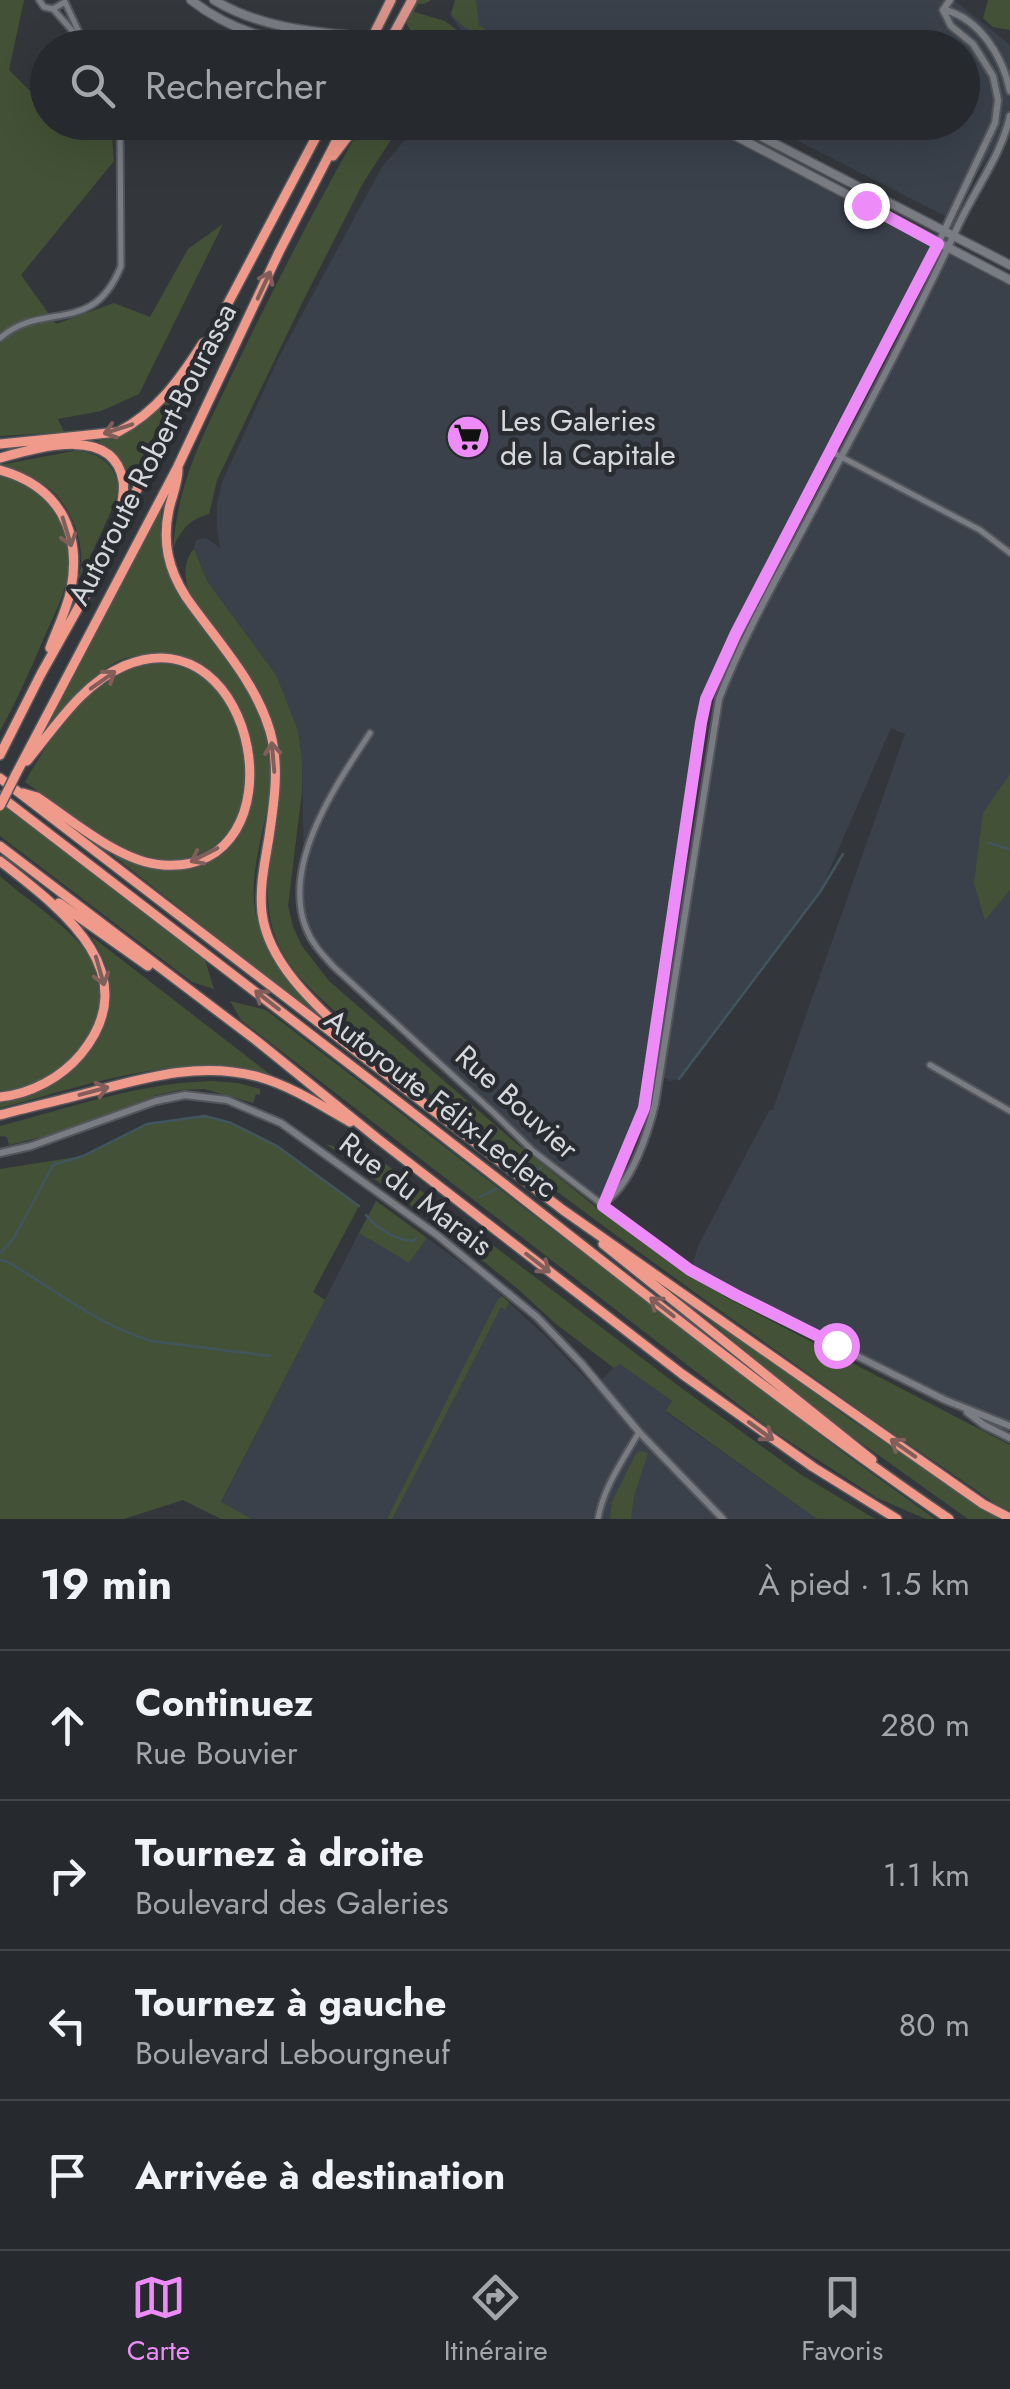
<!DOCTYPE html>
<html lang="fr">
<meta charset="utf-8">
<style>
body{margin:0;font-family:Jost,sans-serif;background:#2e3135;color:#f1f3f6}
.stop{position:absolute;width:30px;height:30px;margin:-22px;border:8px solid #ed8cf9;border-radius:50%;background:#fff}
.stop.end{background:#ed8cf9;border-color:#fff;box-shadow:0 2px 10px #0008}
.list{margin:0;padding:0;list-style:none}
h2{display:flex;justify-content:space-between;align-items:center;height:130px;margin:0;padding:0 40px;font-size:42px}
h2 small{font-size:32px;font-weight:400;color:#a4a6aa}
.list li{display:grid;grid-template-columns:65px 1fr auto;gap:30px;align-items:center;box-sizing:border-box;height:150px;padding:0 40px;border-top:2px solid #424549}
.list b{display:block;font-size:38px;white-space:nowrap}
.list p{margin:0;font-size:32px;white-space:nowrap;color:#a4a6aa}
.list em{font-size:32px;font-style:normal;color:#a4a6aa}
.icon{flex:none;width:55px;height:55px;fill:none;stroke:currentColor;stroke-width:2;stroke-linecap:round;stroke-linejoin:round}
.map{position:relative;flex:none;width:1010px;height:1519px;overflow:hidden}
.search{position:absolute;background:#26292d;box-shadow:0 10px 40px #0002;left:30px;right:30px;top:30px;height:110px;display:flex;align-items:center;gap:25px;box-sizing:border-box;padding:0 35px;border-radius:55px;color:#a4a6aa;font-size:38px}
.sheet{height:730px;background:#26292d}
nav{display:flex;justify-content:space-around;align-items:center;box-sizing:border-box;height:140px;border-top:2px solid #424549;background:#26292d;font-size:28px;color:#a4a6aa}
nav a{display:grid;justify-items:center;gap:5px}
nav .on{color:#ed8cf9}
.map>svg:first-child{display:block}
</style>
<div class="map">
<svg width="1010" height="1519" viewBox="0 0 1010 1519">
<rect width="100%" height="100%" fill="#33373c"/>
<path fill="#3a414b" d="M456,0H954L1010,45V122L949,218L763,123L962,122V48L537,47L469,38L463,33L450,15Z
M419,123H708L938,244L706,699L677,888H680L700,814L719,699L731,665L949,248L1010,280V1426L963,1408L691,1270L698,1246L769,1111L773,1109L905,734L891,728L820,892L679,1079L670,1081L654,1071L644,1108L603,1205L533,1151L334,967L311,939L300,900L304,867L302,762L276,675L207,581L194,549L196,540L203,538L208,539L220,548L217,528V505L222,482L279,357L382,167Z
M359,1233L409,1263L427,1238L483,1279L504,1298L549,1340L594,1387L619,1363L673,1402L666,1412L817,1519H252L221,1503Z"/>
<path fill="#435236" d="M0,0H24L9,70L47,108L48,122L111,123L114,161L21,275L56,324L114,303L150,317L188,249L223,224L139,394L101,411L58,419L64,432L0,436Z
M416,0H431L424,4H418L414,12L445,21L470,40L411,31L406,23Z
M455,0H476L479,25L493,35C475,34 462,29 451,14Z
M988,0H1010V30L993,27L983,18Z
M367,122L399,123L398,129L363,183L302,303L217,480L209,514C190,519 180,530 173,549C178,477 208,426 238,362C276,283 316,206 359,130Z
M168,399L170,401L166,411L127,491C127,469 117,452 97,441C134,434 142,424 168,399Z
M74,451C96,451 116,463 118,488C118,503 82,572 73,590C76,583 80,575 81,567C84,541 70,505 50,489C35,477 17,471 0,465Z
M0,475C41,484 72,523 69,566C67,591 53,617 43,640C30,671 16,702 0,731Z
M163,501C147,598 217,622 253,696C263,717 270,747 271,771C271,825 241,876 260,930C275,972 308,1002 339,1033L105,849V848C124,857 142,867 163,870C177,871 194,866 207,859C217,854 230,845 237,836C282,771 238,644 148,655C141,656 132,656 125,658C97,668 72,703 49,722Z
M194,549L207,581L276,675L298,731L302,762V791L288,906L293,927L302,946L329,981L517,1144L602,1212L678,1269L727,1298L1010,1445V1511L997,1505C956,1475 913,1448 872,1419C734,1320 595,1223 462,1119C420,1086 379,1052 340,1016C320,997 298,980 284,955C245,888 291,819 278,747C266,679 223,647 189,592C184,577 183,562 194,549Z
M162,663C173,665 189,666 199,673C259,711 268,842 186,858C178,860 171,862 163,861C119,855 62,807 25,782C46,744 87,682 130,668C140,665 152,664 162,663Z
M1010,774V890L985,920L974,883L983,813Z
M0,802L205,960L214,989L192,982L0,836Z
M0,876C26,900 75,929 91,960C96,969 97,981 99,991C103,1014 91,1037 75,1054C55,1074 29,1089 0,1091Z
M91,936L276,1079C184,1047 90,1085 0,1108V1099C56,1095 113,1047 110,987C110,968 100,952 91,936Z
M230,1001L266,1010L849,1457L935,1519H926L877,1498L770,1429L241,1020Z
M211,1081L238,1083L260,1089V1095L256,1094L253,1103L204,1089L180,1090L157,1095L58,1133L9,1145L7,1137L0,1136V1126C69,1108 140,1083 211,1081Z
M205,1116C264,1131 311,1169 359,1206L313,1292L325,1300L221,1502L252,1519H221L183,1500L124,1519H0V1169L83,1156L147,1124Z
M347,1140L358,1143L680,1387L800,1474L875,1519H817L666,1411L672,1401L620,1364L614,1368L556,1324L518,1289L438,1225L326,1144L350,1151Z
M376,1201L427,1238L409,1263L359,1233Z
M675,1292L854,1422L999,1519H968L825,1417Z
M502,1296L509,1302L505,1310L501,1307L392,1519H387L497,1301Z
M640,1451L648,1453L634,1496L631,1519H610L612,1502L636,1454Z"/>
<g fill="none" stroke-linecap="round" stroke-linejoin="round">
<path stroke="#41555e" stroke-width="2.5" d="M989,843L1010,849
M679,1079L820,892L843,854
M528,1173L541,1168
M480,1197L496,1189
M366,1215C377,1228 395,1240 413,1241L416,1238
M430,1223L440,1215
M0,1253L14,1238L53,1165L83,1156L147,1124L205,1116L231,1123L277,1146L359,1206
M0,1260L8,1262C54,1289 98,1325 151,1341L270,1356"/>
<g stroke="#53565a" stroke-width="9">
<path id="minor" d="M39,0L44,7L53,9L65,2
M53,9L85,45L65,2
M0,338C44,300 93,337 121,266L120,122
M830,451L980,530L1010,553
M370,733C336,785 281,864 306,928C312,944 323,955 334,967L493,1112L533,1151L603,1205
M930,1065L1010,1111
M598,1519C603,1488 623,1460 639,1432"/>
</g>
<g stroke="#53565a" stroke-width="10">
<path id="tertiary" d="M943,10L951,26L973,44L993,76L998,100L995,123L938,244L736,633L706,699L701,723L644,1108L603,1205L691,1270L735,1295L945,1400L1010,1426
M943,10L950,0
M945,10C980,19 1003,57 1010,91
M0,1153L31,1146L156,1101L185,1095L227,1100L281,1123L437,1235L537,1317L582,1364L639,1432L723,1519
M607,1200C632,1182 648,1133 655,1104L719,699C742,639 774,583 804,527C857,427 910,329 958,226C975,189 1001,156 1010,116
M967,1412L984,1425L1010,1438"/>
</g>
<g stroke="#53565a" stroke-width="11">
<path id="secondary" d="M191,0C229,30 273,42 320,48
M214,0C260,28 313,32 365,37C399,40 433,44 466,48
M709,122L1010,280
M733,122L1010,265"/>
</g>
<g stroke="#53565a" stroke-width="12">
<path id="trunk" d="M367,48L391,0
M386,48L412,0"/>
</g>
<g stroke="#53565a" stroke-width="12">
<path id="motorway" d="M284,43L295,48
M333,156L359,122
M0,444L118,432C157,412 180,379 203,343
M0,458C36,448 114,424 123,481C125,494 121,507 118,520
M178,469C178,483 172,496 169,509C162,542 168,569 186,597C216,640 255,680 270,731C280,766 274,803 269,837C265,862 259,888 262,913C269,971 331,1018 370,1056
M0,470C58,486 82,530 71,589C67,609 57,629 50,648
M0,755L41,674L87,592L226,307L324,122
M16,774L178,466L279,252L346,122
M0,778L563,1210L983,1504L1010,1518
M23,793L37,797C72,820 121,863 163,865C305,875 259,609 124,666C82,684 56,726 27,761
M0,796C168,924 336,1053 503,1183C650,1298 795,1414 949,1519
M0,846L257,1041L378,1139L682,1374L813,1467L897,1519
M0,861C60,908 148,972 81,1054C61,1078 30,1094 0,1097
M59,903L148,966
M0,1115C30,1107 61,1100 91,1092C147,1077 202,1061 259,1077C291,1086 322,1106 350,1122
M603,1244L872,1460"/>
</g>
<use href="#minor" stroke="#797d83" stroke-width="5"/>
<use href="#tertiary" stroke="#797d83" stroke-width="6"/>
<use href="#secondary" stroke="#797d83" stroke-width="8"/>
<use href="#trunk" stroke="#d8948a" stroke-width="9"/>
<use href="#motorway" stroke="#ef9a8b" stroke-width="9"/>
<g stroke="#53565a" stroke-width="12" stroke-linecap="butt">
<path id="motorway-bridge" d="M0,806L16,774"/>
</g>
<use href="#motorway-bridge" stroke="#ef9a8b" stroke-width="9"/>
</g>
<defs><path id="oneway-shaft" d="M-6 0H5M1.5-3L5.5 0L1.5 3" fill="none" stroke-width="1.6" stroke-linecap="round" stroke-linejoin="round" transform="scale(2.5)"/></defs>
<g stroke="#825e5a">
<use href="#oneway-shaft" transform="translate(264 285) rotate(-65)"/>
<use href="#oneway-shaft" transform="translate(118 429) rotate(162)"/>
<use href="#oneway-shaft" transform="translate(67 532) rotate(73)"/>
<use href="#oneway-shaft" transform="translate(103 680) rotate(-35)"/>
<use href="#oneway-shaft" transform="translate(273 757) rotate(-95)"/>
<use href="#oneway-shaft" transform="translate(204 855) rotate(153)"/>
<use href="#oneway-shaft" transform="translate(100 971) rotate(74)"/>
<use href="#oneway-shaft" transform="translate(267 1000) rotate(-142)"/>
<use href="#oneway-shaft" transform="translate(94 1091) rotate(-15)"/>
<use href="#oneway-shaft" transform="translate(538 1263) rotate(38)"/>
<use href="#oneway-shaft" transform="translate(662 1307) rotate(-142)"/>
<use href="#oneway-shaft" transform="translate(761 1431) rotate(36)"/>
<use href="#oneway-shaft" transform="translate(903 1448) rotate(-145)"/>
</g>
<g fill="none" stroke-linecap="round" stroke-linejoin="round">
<path stroke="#ed8cf9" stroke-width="12" d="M836,1345L736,1295L690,1270L603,1206L644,1108L701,723L706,699L736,633L938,244L866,205"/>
</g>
<defs>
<g id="supermarket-disc" transform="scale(2.25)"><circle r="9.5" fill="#ed8cf9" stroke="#292d31"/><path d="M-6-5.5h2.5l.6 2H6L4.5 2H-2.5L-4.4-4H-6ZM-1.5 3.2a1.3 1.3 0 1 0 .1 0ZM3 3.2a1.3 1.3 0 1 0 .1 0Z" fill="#111"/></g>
</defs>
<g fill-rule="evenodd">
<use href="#supermarket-disc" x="468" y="437"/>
</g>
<g text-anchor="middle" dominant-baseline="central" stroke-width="9" stroke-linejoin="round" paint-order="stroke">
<g font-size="30" fill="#d5d7db" stroke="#292d31" text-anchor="start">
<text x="500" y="420">Les Galeries<tspan x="500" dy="34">de la Capitale</tspan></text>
</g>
<g font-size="30" fill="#d5d7db" stroke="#292d31">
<text transform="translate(152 454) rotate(-63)">Autoroute Robert-Bourassa</text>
<text transform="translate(517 1102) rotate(42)">Rue Bouvier</text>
<text transform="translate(441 1103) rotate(38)">Autoroute Félix-Leclerc</text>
<text transform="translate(416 1194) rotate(37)">Rue du Marais</text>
</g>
</g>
</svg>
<div class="stop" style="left:836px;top:1345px"></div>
<div class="stop end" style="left:866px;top:205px"></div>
<div class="search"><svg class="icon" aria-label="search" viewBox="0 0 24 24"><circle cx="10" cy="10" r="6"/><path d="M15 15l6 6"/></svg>Rechercher</div>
</div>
<section class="sheet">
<h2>19 min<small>À pied · 1.5 km</small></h2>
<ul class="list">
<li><svg class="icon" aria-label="ahead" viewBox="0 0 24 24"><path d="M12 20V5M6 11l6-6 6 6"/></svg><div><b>Continuez</b><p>Rue Bouvier</p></div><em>280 m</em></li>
<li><svg class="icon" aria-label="right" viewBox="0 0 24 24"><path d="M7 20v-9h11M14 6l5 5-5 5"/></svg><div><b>Tournez à droite</b><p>Boulevard des Galeries</p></div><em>1.1 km</em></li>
<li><svg class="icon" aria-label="left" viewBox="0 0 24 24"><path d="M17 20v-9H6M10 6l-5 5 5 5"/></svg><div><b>Tournez à gauche</b><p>Boulevard Lebourgneuf</p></div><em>80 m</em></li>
<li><svg class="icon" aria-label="arrive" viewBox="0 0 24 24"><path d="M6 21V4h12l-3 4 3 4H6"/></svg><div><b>Arrivée à destination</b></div></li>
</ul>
</section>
<nav>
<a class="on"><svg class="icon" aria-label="map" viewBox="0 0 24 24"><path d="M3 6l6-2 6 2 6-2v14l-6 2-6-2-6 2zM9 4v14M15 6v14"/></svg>Carte</a>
<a><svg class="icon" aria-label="directions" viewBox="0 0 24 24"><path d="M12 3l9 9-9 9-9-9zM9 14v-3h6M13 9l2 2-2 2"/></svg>Itinéraire</a>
<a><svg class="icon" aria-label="saved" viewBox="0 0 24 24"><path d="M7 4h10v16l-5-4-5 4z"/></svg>Favoris</a>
</nav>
